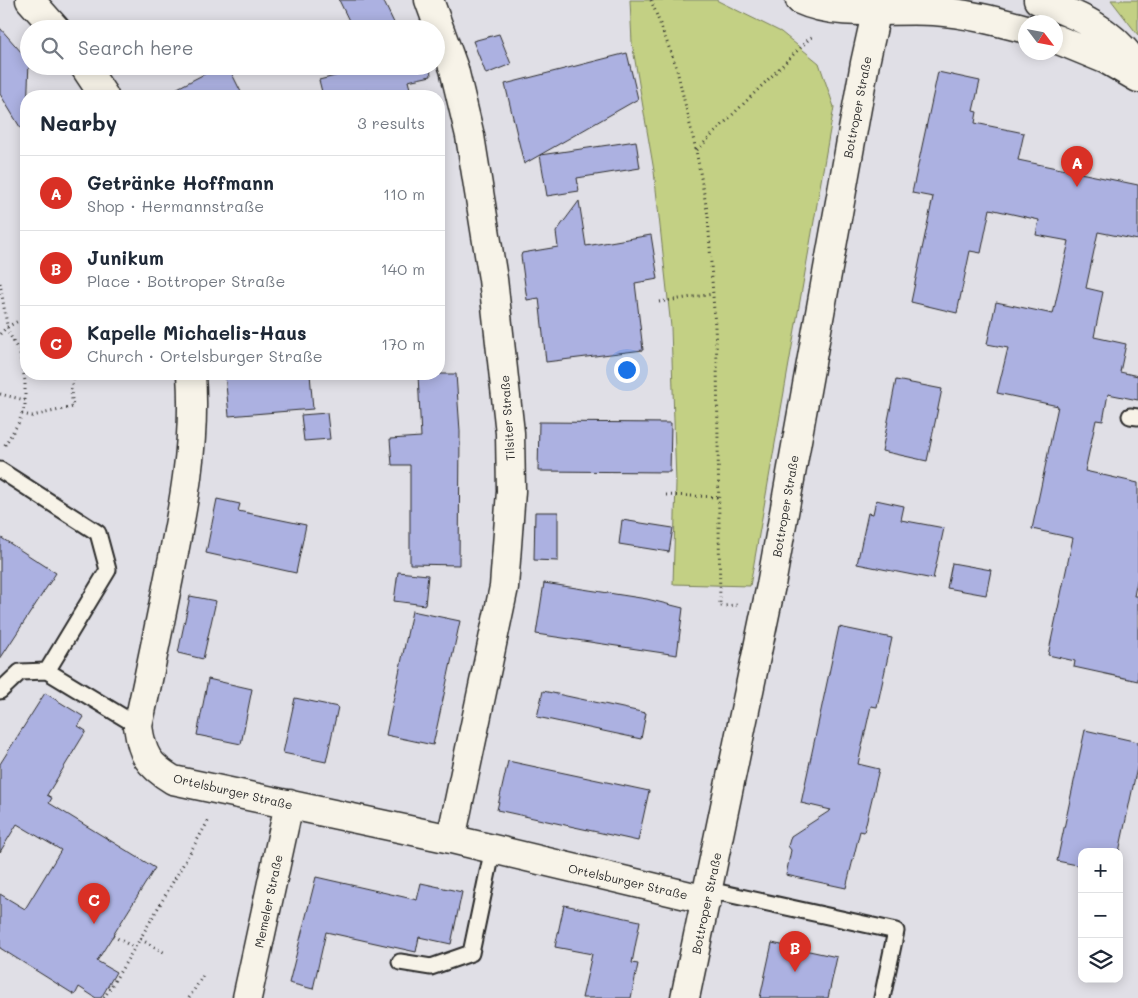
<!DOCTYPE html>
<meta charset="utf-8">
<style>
body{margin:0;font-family:Mali,sans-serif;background:#f2f2f3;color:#1f2937}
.controls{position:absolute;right:15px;bottom:15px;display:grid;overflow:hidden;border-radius:10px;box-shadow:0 2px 12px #0003}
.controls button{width:45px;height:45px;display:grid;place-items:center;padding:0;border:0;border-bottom:1px solid #e0e1e3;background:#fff;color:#1f2937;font:25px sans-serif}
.compass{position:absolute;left:1018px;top:15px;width:45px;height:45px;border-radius:50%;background:#fff;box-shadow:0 2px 12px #0003;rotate:122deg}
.you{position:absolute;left:626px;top:369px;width:18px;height:18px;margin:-12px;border:4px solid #fff;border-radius:50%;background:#1a73e8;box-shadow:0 0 0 8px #1a73e833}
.badge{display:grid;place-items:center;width:32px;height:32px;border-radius:50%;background:#d93025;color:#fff;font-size:16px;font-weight:700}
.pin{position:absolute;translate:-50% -41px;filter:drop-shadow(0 1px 2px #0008)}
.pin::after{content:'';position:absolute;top:26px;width:18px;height:15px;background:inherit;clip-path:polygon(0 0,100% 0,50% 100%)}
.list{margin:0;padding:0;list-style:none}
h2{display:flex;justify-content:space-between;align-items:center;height:65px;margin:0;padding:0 20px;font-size:21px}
h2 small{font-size:16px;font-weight:400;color:#747a83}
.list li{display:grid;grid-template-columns:32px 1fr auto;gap:15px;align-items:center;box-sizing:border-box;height:75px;padding:0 20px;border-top:1px solid #e0e1e3}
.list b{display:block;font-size:19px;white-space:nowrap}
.list p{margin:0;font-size:16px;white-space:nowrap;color:#747a83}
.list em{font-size:16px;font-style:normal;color:#747a83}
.icon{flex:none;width:28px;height:28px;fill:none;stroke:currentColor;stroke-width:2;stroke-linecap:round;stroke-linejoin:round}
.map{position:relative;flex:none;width:1138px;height:998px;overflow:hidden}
.search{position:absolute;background:#fff;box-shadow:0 2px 12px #0003;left:20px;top:20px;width:425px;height:55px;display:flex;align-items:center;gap:12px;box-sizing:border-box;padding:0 18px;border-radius:28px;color:#747a83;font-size:19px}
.panel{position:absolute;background:#fff;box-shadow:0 2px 12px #0003;left:20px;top:90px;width:425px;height:290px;border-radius:20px}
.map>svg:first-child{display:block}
</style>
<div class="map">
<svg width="1138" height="998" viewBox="0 0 1138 998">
<rect width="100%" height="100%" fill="#e0dfe6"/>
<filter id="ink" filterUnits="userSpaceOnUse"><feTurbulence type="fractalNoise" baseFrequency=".02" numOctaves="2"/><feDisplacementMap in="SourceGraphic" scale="10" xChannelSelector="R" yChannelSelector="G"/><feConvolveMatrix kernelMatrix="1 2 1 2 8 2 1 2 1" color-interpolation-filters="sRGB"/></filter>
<g filter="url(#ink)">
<path fill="#c3d084" stroke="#777e58" d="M630,0H716L781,32L819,63L834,107L750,586L673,584L676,483L671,327L654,171L632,43Z
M1111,0H1138V35Z"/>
<path fill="#acb1e1" stroke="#2b2b2b" d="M339,0H383L397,29H353Z
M0,28L29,61L26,137L0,94Z
M499,34L511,64L486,74L473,41Z
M627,53L638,99L524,164L505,84Z
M220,66H228L243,96H162Z
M363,66H430L431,76L408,81L412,96H370L368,90L344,96H323L319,80L363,69Z
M938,72L980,81L973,111L977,112L975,123L1024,133L1018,160L1138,185V240L1098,232L1086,288L1103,292L1094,337L1126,344L1120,372L1138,376V400L1108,394L1103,421L1096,420L1085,471L1138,483V576L1134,596H1138V681L1074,667L1075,661L1048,655L1073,538L1032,529L1058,406L997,393L1008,348L987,344L996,302L1053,314L1069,241L1036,235L1039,220L990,209L981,253L970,251L957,313L911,302L933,197L912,193Z
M636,141L640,168L577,178L579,191L547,196L540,155Z
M579,201L586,246L651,235L658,279L635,283L643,350L546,362L539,298L527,300L521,256L522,253L558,247L556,232Z
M225,374H310L313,409L229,416Z
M418,374H456L460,431L459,565L410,564V465H392L390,439L421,437Z
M896,380L942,389L927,461L882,451Z
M327,413L330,439L304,441L301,415Z
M539,422L671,423L670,472L538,471Z
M217,499L240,504L238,511L306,525L296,573L206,553Z
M876,500L904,506L901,520L944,528L933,579L857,564L868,513L873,514Z
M535,512H558V561L534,560Z
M622,520L673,528L669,552L619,544Z
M0,537L56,573L0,659Z
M952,563L991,570L986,595L947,588Z
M398,572L428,575L425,605L394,601Z
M544,583L647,599L683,608L677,655L536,634Z
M190,596L216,601L203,659L178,653Z
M412,611L460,621L433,745L386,735Z
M839,627L892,638L877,707L871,706L858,764L879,769L864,832L860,831L846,888L786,875L791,850L788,846L791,836L831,810L801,803Z
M208,679L252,689L241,744L197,735Z
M543,691L646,713L641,739L537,717Z
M45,693L84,717L78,726L86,731L47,795L52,798L49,803L155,868L97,961L116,972L101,998H96L79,987L75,995L0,948V894L25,909L61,850L17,824L0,852V764Z
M295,698L338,707L326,762L283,753Z
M1085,730L1138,742V763L1119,852H1082V866L1057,861Z
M508,761L649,791L638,841L497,810Z
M316,877L417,900L421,883L462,892L451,944L419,937L416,952L326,932L313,989L289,983Z
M564,905L640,921L632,963L638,964L631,998H582L592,954L555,947Z
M772,943L837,957L828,998H760Z"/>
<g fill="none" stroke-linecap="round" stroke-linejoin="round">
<g stroke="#2b2b2b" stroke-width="19">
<path id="service" d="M1130,416L1138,417
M0,470L98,533L108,570L47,671
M0,691L20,672L47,671L138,726
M709,890L896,931L882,998
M400,962L431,967L471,953L493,848"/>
</g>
<g stroke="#2b2b2b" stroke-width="31">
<path id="minor" d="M30,0L56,29
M429,0L454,69L470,136L493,279L510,433L511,491L504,587L451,839
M84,66L104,96
M191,374C196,443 183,509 169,577C159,627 149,676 138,726C142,755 148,765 173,780L451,839L707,900
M247,998L289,804
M685,998L771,585L865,63L879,0"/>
</g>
<g stroke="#2b2b2b" stroke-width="31">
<path id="secondary" d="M800,0C839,18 893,8 934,11C965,13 996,21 1026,29
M1038,0C1079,16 1113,29 1138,68
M1056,39L1107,60L1138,78"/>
</g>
<path stroke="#2b2b2b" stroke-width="3" stroke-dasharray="1 4" stroke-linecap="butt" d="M651,0L676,66L696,150L708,216L717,359L720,606L738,605
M697,150L810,38L814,36
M0,283L8,331L20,354L25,381V405L19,422L3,448
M659,302L713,294
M0,334L7,327L26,317
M0,394L25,400
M22,414L32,416L73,407L71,392L74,374
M666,495L719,497
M113,936L135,948
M140,939L210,818
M104,998L140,939L165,953
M189,998L204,974"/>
<use href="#service" stroke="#f7f3e8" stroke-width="15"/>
<use href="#minor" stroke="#f7f3e8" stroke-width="28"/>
<use href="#secondary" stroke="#f7f3e8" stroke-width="28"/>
</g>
</g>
<g text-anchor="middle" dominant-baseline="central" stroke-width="4" stroke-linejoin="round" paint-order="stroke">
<g font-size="12" fill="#2b2b2b" stroke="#f7f3e8">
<text transform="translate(857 107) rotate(-79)">Bottroper Straße</text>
<text transform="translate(507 418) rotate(-94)">Tilsiter Straße</text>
<text transform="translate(785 506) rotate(-80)">Bottroper Straße</text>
<text transform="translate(233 791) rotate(13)">Ortelsburger Straße</text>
<text transform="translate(628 881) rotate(13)">Ortelsburger Straße</text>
<text transform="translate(268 901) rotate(-78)">Memeler Straße</text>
<text transform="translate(706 903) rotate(-78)">Bottroper Straße</text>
</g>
</g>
</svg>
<div class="controls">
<button>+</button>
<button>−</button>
<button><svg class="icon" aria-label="layers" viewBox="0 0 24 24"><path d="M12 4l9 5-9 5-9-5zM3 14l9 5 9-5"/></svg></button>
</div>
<svg class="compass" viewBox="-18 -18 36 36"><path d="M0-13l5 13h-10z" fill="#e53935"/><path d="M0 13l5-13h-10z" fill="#747a83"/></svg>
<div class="you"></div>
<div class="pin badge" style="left:1077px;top:187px">A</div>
<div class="pin badge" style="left:795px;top:972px">B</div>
<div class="pin badge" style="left:94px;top:924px">C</div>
<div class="search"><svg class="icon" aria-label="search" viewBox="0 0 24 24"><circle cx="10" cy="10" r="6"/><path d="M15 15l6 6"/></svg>Search here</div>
<section class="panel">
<h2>Nearby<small>3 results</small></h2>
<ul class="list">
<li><span class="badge">A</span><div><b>Getränke Hoffmann</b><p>Shop · Hermannstraße</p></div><em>110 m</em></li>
<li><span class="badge">B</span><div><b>Junikum</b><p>Place · Bottroper Straße</p></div><em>140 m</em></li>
<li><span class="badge">C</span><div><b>Kapelle Michaelis-Haus</b><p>Church · Ortelsburger Straße</p></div><em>170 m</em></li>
</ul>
</section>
</div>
